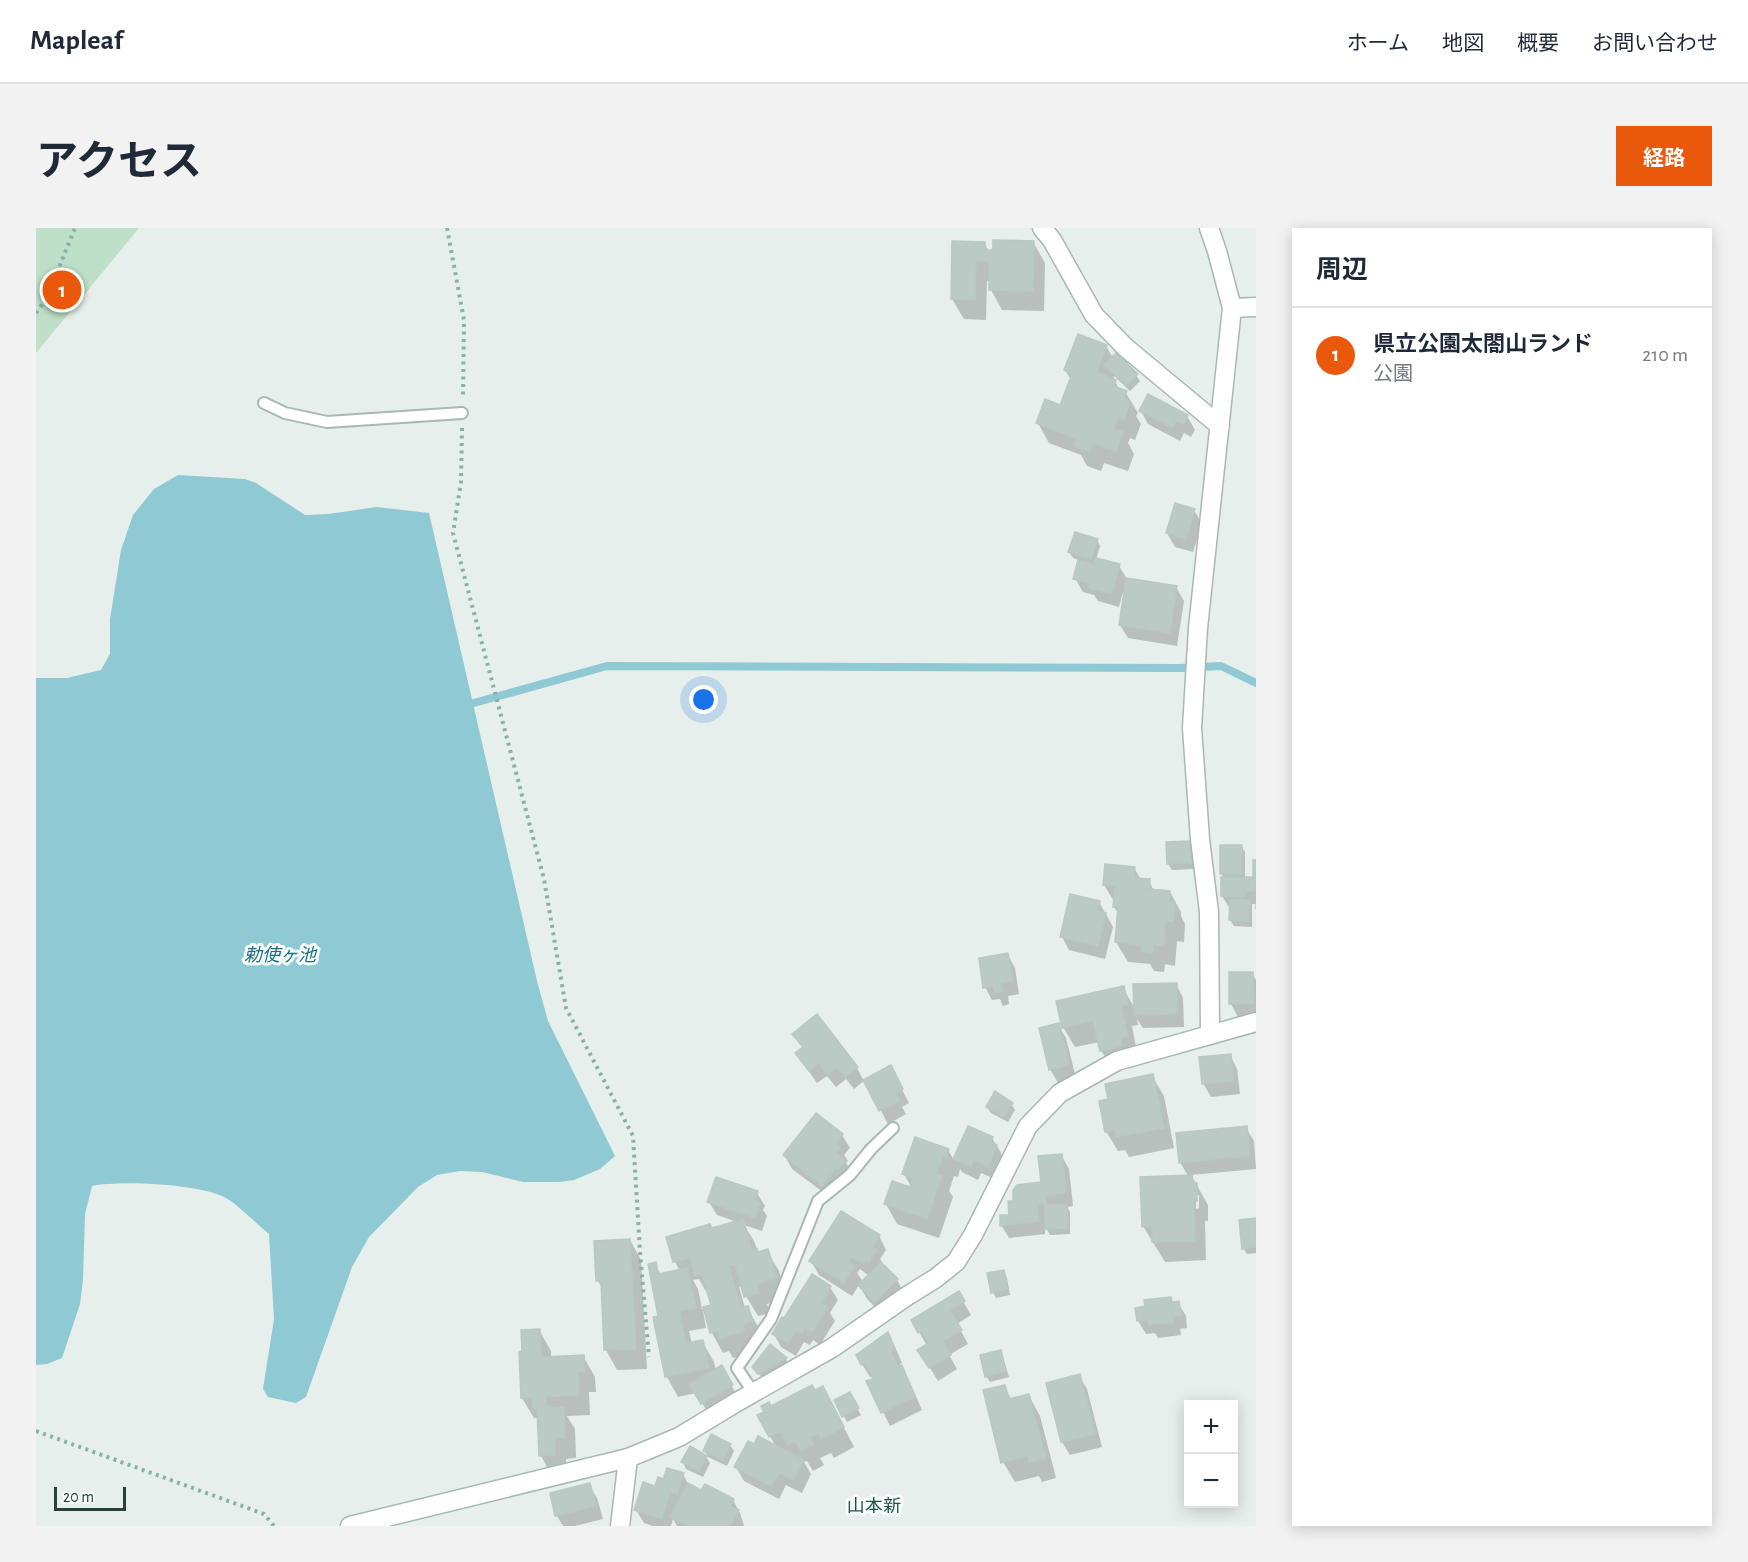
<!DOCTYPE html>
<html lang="ja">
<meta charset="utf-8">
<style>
body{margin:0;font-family:"Alegreya Sans","Noto Sans JP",sans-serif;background:#f2f2f3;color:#1f2937}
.controls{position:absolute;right:18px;bottom:18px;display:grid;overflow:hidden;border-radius:0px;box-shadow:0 3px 15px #0003}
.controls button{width:54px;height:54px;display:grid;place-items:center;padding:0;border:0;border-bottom:2px solid #e0e1e3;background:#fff;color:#1f2937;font:30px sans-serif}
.scale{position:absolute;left:18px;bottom:15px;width:72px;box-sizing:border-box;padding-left:6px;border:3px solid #24423a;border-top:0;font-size:16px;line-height:21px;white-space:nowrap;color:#24423a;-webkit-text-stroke:4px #f7fbf9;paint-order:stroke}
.you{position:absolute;left:668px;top:472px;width:21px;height:21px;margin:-15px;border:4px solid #fff;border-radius:50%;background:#1a73e8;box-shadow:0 0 0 9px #1a73e833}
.badge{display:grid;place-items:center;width:39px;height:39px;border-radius:50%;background:#ea580c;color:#fff;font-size:20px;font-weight:700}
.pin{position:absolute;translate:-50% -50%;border:3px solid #fff;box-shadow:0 2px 6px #0006}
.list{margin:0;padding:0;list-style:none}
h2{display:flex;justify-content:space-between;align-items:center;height:78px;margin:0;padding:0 24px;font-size:26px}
h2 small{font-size:20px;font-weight:400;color:#747a83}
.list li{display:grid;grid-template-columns:39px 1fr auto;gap:18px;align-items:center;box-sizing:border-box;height:96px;padding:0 24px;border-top:2px solid #e0e1e3}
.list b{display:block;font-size:22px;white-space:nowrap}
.list p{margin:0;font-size:20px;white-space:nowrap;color:#747a83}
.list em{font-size:20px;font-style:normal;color:#747a83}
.map{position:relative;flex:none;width:1220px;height:1298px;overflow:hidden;border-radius:0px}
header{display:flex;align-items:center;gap:36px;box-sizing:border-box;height:84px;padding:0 30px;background:#fff;border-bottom:2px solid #e0e1e3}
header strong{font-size:28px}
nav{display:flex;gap:33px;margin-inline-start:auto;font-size:21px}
.intro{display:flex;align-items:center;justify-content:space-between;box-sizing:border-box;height:144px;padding:0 36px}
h1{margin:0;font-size:42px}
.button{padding:15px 27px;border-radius:0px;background:#ea580c;color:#fff;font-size:21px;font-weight:700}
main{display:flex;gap:36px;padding:0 36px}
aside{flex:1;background:#fff;border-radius:0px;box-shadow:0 3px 15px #0003}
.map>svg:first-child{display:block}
</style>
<header>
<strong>Mapleaf</strong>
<nav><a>ホーム</a><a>地図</a><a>概要</a><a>お問い合わせ</a></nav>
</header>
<div class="intro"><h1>アクセス</h1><a class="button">経路</a></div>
<main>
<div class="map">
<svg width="1220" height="1298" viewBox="0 0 1220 1298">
<rect width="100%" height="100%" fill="#e6efeb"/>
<path fill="#bfe0c8" d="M0,0H103L0,125Z"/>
<path fill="#8ec9d4" d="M142,247L209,251L220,255L269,287L292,286L341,279L393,285L501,753L512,793L579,928L564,941L538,952L523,954H487L446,944L424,943L401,947L382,959L333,1009L316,1039L270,1169L260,1175L232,1169L227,1161L238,1091L233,1006C220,995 203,978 190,970C165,956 84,952 56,958L49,986L47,1052L44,1076L26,1130L11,1136L0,1137V450H31L65,442L74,426V391L85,322L97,287L118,261Z"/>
<path fill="#0003" fill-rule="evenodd" d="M997,14L1009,35L1008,83L966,82L955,62V53H951L950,92L928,91L916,71L948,15L953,23H959Z
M1070,118L1077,130L1100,147L1104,153L1094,163L1078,148L1077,152L1079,153L1084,163L1090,165L1102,185L1100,188L1105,196L1099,212L1094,210L1092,215L1098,226L1092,243L1068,235L1065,243L1051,238L1045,227L1013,215L1002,195L1025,179L1035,152L1029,142Z
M1105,183L1151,188L1159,202L1155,209L1148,205L1144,213L1112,196Z
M1158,282L1166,296L1157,324L1139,319L1131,305Z
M1061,312L1064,318L1060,332L1083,338L1091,351L1140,359L1148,373L1141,418L1092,410L1084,397L1089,364H1087L1083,379L1062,373L1058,367L1047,364L1039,350L1043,332L1037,330L1033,324Z
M1153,614L1157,620L1158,641L1136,642L1132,636Z
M1205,618L1209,624V650H1218L1220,634V676H1216V699L1198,698L1194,692L1195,682L1186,668L1188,650L1185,646Z
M1098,640L1105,652L1113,653L1118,663L1134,664L1145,684V688L1149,696L1148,714L1141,713L1139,738L1129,736L1128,744L1118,743L1114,736L1092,734L1080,714L1083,686L1078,679L1079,675L1068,657Z
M1063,674L1077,699L1069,731L1033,722L1026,709Z
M972,727L979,740L983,766L972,768L973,776L967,778L964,771L956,772L949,759Z
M1216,745L1220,752V789H1202L1195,776Z
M1140,756L1147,770L1148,799L1107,800L1101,791L1102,797L1096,798L1102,829L1095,830L1097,838L1077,843L1065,822L1064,814L1039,819L1027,799L1087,760L1099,781Z
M781,788L821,840L828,853L854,839L873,875L866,879L870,886L852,896L829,852L818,861L810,851L800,859L791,848L781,855L760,825L767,820L758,806Z
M1022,797L1030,810L1040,850L1022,855L1014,841Z
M1194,827L1201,841L1204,866L1175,869L1167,855Z
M1116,848L1128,868L1138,920L1093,929L1089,922L1082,923L1070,903L1074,872Z
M975,876L979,882L972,894L955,885L951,879Z
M933,900L956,910L964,923L968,932L959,951L945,945L942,952L926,944L924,941L922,949L918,948L913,963L917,969L903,1010L861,996L850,976L877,962L868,946L912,922L918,932Z
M1210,900L1218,913L1220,941L1155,947L1172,977V993H1169L1170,1032L1129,1034L1107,998L1152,948L1144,934ZM1160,967H1163V980L1160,981Z
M806,907L814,920L808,927L812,933L810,935L817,947L808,953L795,970L756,941L749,928Z
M1025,927L1033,941L1037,978L1031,979L1034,984V1006L1014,1007L1009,998V1006L973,1010L965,997L974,989L979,975L1007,956Z
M721,965L729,978L727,982L731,988L726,1003L708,997L718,1013L723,1026L731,1023L743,1043L751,1070L731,1076L734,1085L722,1088L710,1068L707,1058L703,1059L709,1080H711L723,1100L727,1114L717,1117L719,1124L697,1130L693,1123L687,1125L676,1105L669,1082L667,1083L670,1100L653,1103L656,1116L666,1113L678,1134L680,1142L685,1139L703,1171L674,1188L660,1165L642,1169L631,1149L618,1090L624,1089L619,1036L625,1047L644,1043L639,1034L632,1010L676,1002L701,994L681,987L673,974ZM663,1051L672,1067H673L677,1078L666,1081L662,1061L657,1052Z
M1220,992V1025L1211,1026L1207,1020Z
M843,1008L850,1022L844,1031L847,1036L846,1038L861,1052L868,1065L847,1087L831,1071L823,1057L816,1068L783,1047L775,1033ZM824,1041L833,1048L827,1054L821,1045Z
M594,1012L605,1032L611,1141L581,1142L570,1122L567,1061L562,1053Z
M967,1044L971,1050L974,1067L960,1070L957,1064Z
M794,1059L802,1072L794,1085L799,1093L784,1117L777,1112L774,1117L768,1114L760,1128L745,1119L738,1106Z
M922,1065L935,1087L921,1096L932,1116L913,1127L921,1141L902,1153L883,1122L891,1118L877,1093Z
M1135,1071L1137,1075H1142L1150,1088L1151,1100L1144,1101L1145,1107L1122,1110L1119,1105L1110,1106L1102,1093Z
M503,1102L515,1123V1130L547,1128L559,1149L560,1164H553L554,1187L531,1188L539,1201L540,1230L530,1231V1247L516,1248L505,1228L503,1190H498L486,1170Z
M851,1106L859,1119L866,1135L864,1136L873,1152L886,1182L854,1198L832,1154L839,1152L837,1148L834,1149L826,1136Z
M734,1118L750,1131L753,1137L727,1151L717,1139Z
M964,1124L967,1130L973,1149L954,1154L950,1148Z
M1043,1148L1051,1161L1066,1219L1034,1227L1026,1214L1011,1156Z
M968,1159L976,1172L993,1168L1004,1188L1020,1250L1006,1254L1003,1248L979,1254L967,1234Z
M779,1164L798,1180L818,1219L798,1230L795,1225L784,1230L788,1237L777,1243L771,1233L768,1234L775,1246L766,1265L750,1257L743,1271L708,1253L700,1239L740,1219L734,1208V1180Z
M813,1166L825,1187L811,1194L808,1188Z
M694,1217L698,1223L691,1238L672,1229L669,1223Z
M670,1229L674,1235L667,1249L650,1241L647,1234Z
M647,1246L653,1258L666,1264L697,1272L704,1285L708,1298H641L637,1291L635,1298H617L608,1295L600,1282L628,1253Z
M553,1256L561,1270L567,1291L539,1298H527L521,1288Z"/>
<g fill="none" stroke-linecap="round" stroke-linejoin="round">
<path stroke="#8ec9d4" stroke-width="8" d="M427,478L571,438L1144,440L1185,438L1220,455"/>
</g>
<path fill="#bbcac4" stroke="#b8c9c2" stroke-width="1.5" d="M957,12L998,13L997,63L953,62V34L940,33L939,72L915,71L916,13L949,14V22H957Z
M1042,106L1071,117L1061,144L1080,152L1077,158L1091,163L1088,171L1094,174L1088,192L1082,190L1078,201L1087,204L1080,224L1057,215L1054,224L1038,218L1040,211L1000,195L1009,171L1024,177L1036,146L1028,142Z
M1080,125L1102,146L1090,158L1068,137Z
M1112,166L1152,187L1147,196L1140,193L1136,200L1103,183Z
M1139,275L1159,281L1150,311L1130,305Z
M1039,304L1062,311L1055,331L1032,324Z
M1060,330L1084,336L1076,366L1052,360L1054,355L1037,351L1042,332L1059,337Z
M1090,350L1141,358L1134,405L1083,397Z
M1154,613L1155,635L1131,636L1130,614Z
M1184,617H1206V646H1184Z
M1217,632H1220V681V663H1209V669L1185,668V649H1217Z
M1069,636L1099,639L1098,650L1114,651L1113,661L1134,663L1133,674H1139L1137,694L1130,693L1128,718L1118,717L1117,725L1105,723L1106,717L1079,714L1082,679H1077L1079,658L1067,657Z
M1034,666L1064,673L1062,683L1070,685L1062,718L1024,709Z
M1194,671L1214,672L1213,693L1193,692Z
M972,725L977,753L965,755L967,763L958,765L957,758L947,760L943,730Z
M1193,744H1217L1218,776H1193Z
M1141,755V786L1098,787L1097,756Z
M1088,758L1092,777L1085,778L1092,808L1085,810L1086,818L1064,823L1057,793L1026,800L1020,773Z
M781,786L822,839L809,849L801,839L791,847L783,835L773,843L759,825L767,819L756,806Z
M1023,795L1033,837L1013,842L1003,800Z
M1195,826L1197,853L1166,856L1163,829Z
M855,837L867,861L860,865L864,873L843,883L827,852Z
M1117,846L1128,900L1080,909L1079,902L1069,904L1063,873L1072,871L1069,856Z
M959,863L977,875L968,889L950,879Z
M780,885L807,906L800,915L805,919L800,925L810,932L802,942L800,940L786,958L747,927Z
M932,898L957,909L955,914L961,917L952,939L938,932L935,939L917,931Z
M1211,898L1214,928L1143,935L1140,905Z
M879,909L913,921L910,930L907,929L900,946L906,948L891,991L848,976L856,953L874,959L877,950L866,946Z
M1026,926L1030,965L1009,967L1010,975L1001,976L1003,993L964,998V987H973L972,973H977V962L981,957L1005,954L1002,928Z
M1156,947L1157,955H1161V973H1158L1159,1013L1116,1014V998L1106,999L1104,949Z
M680,949L722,963L719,972L724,974L719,990L671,974Z
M1031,976L1032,1000L1009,1001L1008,977Z
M805,983L844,1007L836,1019L841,1022L833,1034L829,1032L827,1036L816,1029L813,1034L819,1038L808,1055L773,1033Z
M1220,990V1019L1206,1021L1203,992Z
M707,991L716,1023L721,1021L722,1024L732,1021L741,1050L721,1056L723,1065L708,1069L699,1036L693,1038L705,1080L712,1078L717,1093L707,1096L708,1103L684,1111L682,1103L674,1105L667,1079L675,1077L666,1046L659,1048L654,1030L637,1034L630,1009L674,996L676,1000Z
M594,1011L600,1121L568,1122L565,1053H560L558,1013Z
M620,1034L622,1046L651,1040L660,1080L643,1083L650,1115L667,1112L673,1140L629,1149L617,1089L622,1088L612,1036Z
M845,1034L862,1051L838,1074L822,1057Z
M968,1042L972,1061L955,1065L951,1045Z
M776,1046L795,1058L785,1075L792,1079L776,1104L769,1100L766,1105L760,1102L752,1115L736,1106L746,1089L748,1090Z
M923,1063L929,1073L914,1082L926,1102L907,1113L915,1127L893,1140L881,1122L893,1115L886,1103L882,1105L875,1092Z
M1135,1069L1136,1074L1143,1073L1145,1087L1137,1088L1138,1094L1113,1097L1112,1092L1101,1093L1099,1080L1109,1078L1108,1072Z
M504,1101L505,1129L548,1127L549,1144H542L543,1167L510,1169V1178H516V1180L528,1179L529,1210L519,1211V1227L503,1228L501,1180H497L496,1170H485L483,1124L486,1123L485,1102Z
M852,1104L859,1121L855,1124L862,1139L866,1137L879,1169L845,1185L830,1153L837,1151L829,1135L825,1137L820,1127Z
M734,1116L751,1130L722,1146L716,1139Z
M965,1122L970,1143L949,1149L944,1127Z
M686,1137L697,1157L665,1176L653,1156Z
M1044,1146L1059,1206L1025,1214L1010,1155Z
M776,1157L779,1162L787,1158L808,1199L785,1211L782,1205L774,1209L778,1216L764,1223L759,1213L751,1217L744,1203L733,1209L721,1187L728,1184L725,1178L733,1174L735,1178Z
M969,1157L973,1171L993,1166L1010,1230L993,1234L992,1228L965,1235L947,1162Z
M814,1164L823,1180L806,1189L798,1172Z
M675,1206L695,1216L687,1232L667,1223Z
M722,1208L768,1232L758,1252L743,1245L735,1258L698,1239L712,1213L718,1216Z
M654,1218L671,1228L663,1243L645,1234Z
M631,1240L648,1245L641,1266L634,1264L626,1291L598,1282L607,1254L619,1258L622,1249L627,1251Z
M554,1255L560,1278L519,1288L514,1265Z
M652,1255L665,1262L669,1256L698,1271L694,1278L703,1282L694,1298H652L634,1289Z"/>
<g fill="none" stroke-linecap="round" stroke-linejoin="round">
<g stroke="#a8b8b2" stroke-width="14">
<path id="service" d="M228,175L249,185L291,194L426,185
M717,1164L701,1140L735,1091L782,973L814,947L835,921L857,900"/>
</g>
<g stroke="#a8b8b2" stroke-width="21">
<path id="minor" d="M1006,0L1016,12L1058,87L1089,119L1184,198
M1173,0L1181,23L1196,80L1162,400L1156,500L1164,611L1173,684L1174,807
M1196,80L1220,79
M584,1298L592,1230"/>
</g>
<g stroke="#a8b8b2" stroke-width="21">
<path id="tertiary" d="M314,1298L592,1230L643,1209L701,1174L796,1120L871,1068L900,1050L920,1034L937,1007L992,898L1024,865L1081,833L1220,794"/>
</g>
<path stroke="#86b3a5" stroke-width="4" stroke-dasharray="3 4.5" stroke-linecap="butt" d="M411,0L428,92L427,169
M0,85L11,69L39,0
M426,200L425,254L417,305L508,651L530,780L597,908L604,1024L613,1129
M0,1203L228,1286L238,1298"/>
<use href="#service" stroke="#fff" stroke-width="10"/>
<use href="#minor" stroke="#fff" stroke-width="18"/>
<use href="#tertiary" stroke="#fff" stroke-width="18"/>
</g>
<g text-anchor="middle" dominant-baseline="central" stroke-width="6" stroke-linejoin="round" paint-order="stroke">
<g font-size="18" font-style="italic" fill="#1c6f80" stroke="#f7fbf9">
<text x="244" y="728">勅使ヶ池</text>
</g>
<g font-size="18" fill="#1f5548" stroke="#f7fbf9">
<text x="838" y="1279">山本新</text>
</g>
</g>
</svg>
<div class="controls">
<button>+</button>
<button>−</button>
</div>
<div class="scale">20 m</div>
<div class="you"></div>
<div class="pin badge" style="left:26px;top:62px">1</div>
</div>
<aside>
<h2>周辺<small></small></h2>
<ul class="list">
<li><span class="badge">1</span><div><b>県立公園太閤山ランド</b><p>公園</p></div><em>210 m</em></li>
</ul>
</aside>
</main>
